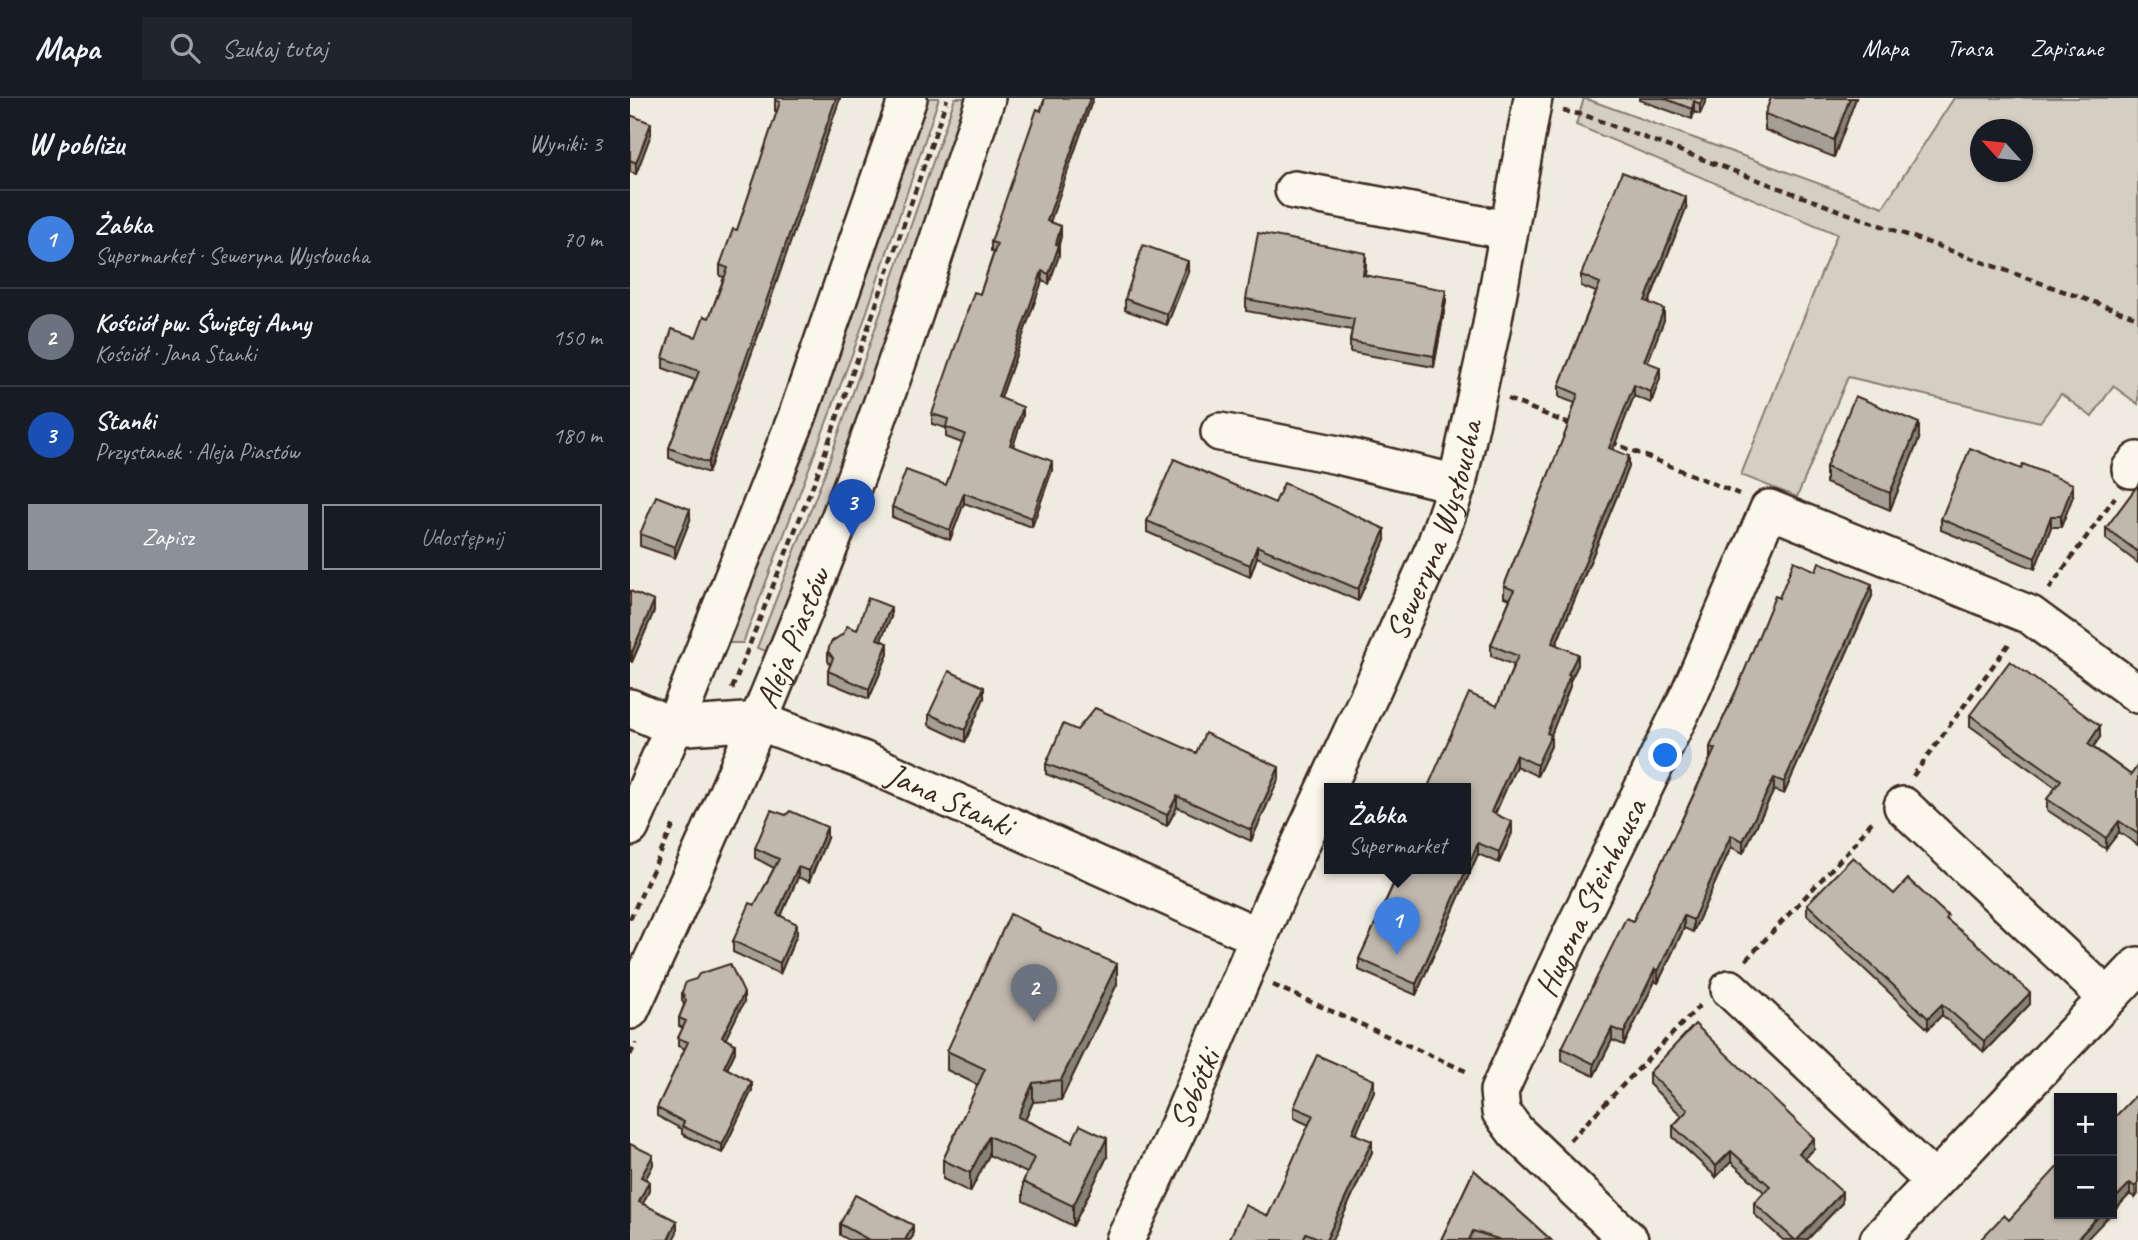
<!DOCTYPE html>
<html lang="pl">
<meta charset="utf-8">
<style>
body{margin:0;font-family:Caveat,sans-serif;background:#20242c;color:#f1f3f6}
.controls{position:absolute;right:21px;bottom:21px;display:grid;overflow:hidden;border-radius:0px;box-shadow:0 2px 5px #0004}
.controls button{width:63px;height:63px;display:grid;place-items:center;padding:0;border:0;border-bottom:2px solid #363941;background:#171b24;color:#f1f3f6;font:35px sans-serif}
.compass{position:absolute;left:1340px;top:21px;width:63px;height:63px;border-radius:50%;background:#171b24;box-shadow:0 2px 5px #0004;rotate:297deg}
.you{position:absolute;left:1036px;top:658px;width:24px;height:24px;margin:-18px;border:5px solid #fff;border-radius:50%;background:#1a73e8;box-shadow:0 0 0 10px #1a73e833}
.badge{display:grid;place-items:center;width:46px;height:46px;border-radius:50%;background:#8c9099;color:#fff;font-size:23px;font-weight:700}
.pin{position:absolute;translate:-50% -58px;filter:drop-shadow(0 2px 4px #0008)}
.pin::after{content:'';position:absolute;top:37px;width:24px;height:21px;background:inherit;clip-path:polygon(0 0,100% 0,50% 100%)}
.popup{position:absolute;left:694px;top:685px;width:147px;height:91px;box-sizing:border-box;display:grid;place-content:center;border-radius:0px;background:#171b24;filter:drop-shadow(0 2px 5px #0005);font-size:23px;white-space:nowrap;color:#9ea1a6}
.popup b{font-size:26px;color:#f1f3f6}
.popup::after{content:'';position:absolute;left:50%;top:100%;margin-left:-14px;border:14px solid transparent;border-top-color:#171b24}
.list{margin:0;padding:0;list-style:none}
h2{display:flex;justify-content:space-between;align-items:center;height:91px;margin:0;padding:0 28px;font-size:30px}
h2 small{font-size:23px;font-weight:400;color:#9ea1a6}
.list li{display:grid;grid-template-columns:46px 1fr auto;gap:21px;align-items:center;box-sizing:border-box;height:98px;padding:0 28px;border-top:2px solid #363941}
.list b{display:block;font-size:26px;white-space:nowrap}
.list p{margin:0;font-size:23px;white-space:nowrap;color:#9ea1a6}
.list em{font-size:23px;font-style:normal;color:#9ea1a6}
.actions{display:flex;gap:14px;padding:21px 28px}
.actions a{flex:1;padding:16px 0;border:2px solid #8c9099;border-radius:0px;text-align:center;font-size:24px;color:#8c9099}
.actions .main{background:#8c9099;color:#fff}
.icon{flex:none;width:38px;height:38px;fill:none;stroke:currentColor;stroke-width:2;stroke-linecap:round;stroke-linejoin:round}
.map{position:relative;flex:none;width:1508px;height:1142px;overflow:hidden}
header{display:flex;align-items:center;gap:42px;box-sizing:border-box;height:98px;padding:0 35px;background:#171b24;border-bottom:2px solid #363941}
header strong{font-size:33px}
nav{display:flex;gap:38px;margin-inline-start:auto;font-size:24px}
.search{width:490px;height:63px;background:#20242c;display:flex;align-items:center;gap:18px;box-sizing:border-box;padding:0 24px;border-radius:0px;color:#9ea1a6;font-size:26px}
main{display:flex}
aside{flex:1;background:#171b24}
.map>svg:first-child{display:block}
</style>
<header>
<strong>Mapa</strong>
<div class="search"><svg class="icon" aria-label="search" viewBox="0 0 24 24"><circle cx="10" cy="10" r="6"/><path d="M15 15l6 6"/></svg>Szukaj tutaj</div>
<nav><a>Mapa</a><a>Trasa</a><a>Zapisane</a></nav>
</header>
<main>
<aside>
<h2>W pobliżu<small>Wyniki: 3</small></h2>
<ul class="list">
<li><span class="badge" style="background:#3f7fe0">1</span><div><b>Żabka</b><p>Supermarket · Seweryna Wysłoucha</p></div><em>70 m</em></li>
<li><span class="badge" style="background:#6b7280">2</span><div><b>Kościół pw. Świętej Anny</b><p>Kościół · Jana Stanki</p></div><em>150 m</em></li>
<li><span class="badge" style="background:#1a4fb4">3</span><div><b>Stanki</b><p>Przystanek · Aleja Piastów</p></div><em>180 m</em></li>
</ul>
<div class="actions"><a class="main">Zapisz</a><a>Udostępnij</a></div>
</aside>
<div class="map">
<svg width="1508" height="1142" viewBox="0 0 1508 1142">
<rect width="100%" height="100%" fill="#f0ebe0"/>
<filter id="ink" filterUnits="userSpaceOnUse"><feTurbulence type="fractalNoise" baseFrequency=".0143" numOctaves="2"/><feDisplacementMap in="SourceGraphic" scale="14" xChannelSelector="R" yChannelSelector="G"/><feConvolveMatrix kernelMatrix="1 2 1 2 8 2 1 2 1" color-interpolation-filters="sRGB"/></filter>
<g filter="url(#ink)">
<path fill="#d5cec3" stroke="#887c70" stroke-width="2" fill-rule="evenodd" d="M292,0H309L226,246L113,545H94Z
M325,0H341L288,156L142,555L127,550L195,375Z
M954,0L1253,109L1324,0H1508V306L1483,288L1462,319L1431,296L1410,324L1218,279L1167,399L1111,377L1207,136L946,27ZM1350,32H1392V74H1350Z"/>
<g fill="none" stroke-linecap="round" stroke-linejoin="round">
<g stroke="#3b2a1e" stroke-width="42">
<g id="minor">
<path d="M664,92L877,132"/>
<path d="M590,334L708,357L827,386"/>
<path d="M1501,371L1508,363"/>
<path id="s1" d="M0,610L44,629L129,623L232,662L629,839"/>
<path d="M1273,708L1478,900"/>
<path d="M0,729L44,629L167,319L278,0"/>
<path d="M1100,891L1304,1083"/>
<path id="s2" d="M0,912C77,747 149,580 214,410C266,275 310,137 356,0"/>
<path id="s3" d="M495,1142L549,1028L644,803L739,598L806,447L827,386L861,232L903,0"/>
<path id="s4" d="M999,1142L886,1034L871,1014L869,993L938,844L1059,597L1139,411L1400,517L1508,596"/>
<path d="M1249,1142L1508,868"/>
</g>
</g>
<path stroke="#3b2a1e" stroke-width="4.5" stroke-dasharray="7 5" stroke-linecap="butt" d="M933,13L954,17L1216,115L1508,220
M878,301L944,328
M981,344L1109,396
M1419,491L1485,399
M102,591L189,372L317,1
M1283,678L1381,543
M0,821L45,724
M1116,862L1221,750L1244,721
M643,887L840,975
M0,957L6,945
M940,1042L1073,904"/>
<use href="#minor" stroke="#fbf7ec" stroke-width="37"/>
</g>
<path fill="#a59e95" stroke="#3b2a1e" stroke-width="2" d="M210,0L129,235L78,375L39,360V350L65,282L33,270V260L66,239L79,220L94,179L90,178V167L107,132L147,14L145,13V2Z
M415,0H463L420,124L431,138L429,147V157L419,186L412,183L371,300L393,318L383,348L422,372L402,429L334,405L320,442L262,419V409L316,387L332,345L316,339V330L302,326V316L350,196L364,154L361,153V144Z
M1009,0H1077L1070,16L1064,14L1062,21L1009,2Z
M1141,0H1226L1204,59L1135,32V16Z
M0,17L21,36L6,76L0,74Z
M1056,110L1019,205L1034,222L1017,264L1030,280L1021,305L1004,298L983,351L999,369L926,547L948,567L940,583V588L921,637V648L907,678L886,668L865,716L882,735L869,765L848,756L786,897L729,872V861L767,778V771L867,608L884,567L861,558V547L880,501L874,499V488L936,333L945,305L929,299V288L966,194L951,188V177Z
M736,166L735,177L816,203L804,269L720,254V243L722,232L616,213V201Z
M558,174L537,227L495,212V201Z
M1289,341L1260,412L1196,385V369Z
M1508,387V465L1476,441V430Z
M1443,398L1431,429H1421L1405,471L1311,432V421Z
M645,405L755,442L728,503L627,459L620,479L517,434V423Z
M60,422L45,460L10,448V436Z
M0,493L24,513L2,564L0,563Z
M1242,498L1154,696L1144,692L1113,755L1101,749L1063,834L1054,830L1028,885L1025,883L994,947L982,942L964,978L932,963V950L1003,823L1042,743L1080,661V649L1149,500Z
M261,519L251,542L258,556L239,601L198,584V573L200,567L198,563V553L227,532Z
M354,600L335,644L299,627V616Z
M1340,617L1470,639L1463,649L1501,677L1508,667V747L1489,734L1476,751L1417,712V701L1426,690L1340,628Z
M447,632L566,655L649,680L621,743L547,709L537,728L462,694L416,676V666Z
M197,740L179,784L168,779L151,818L167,836L150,876L103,854V843L125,807L144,770L125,760V750Z
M1264,796L1318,822L1400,906L1354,954L1312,917L1298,931L1177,817V806Z
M410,832L487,886L431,1002L403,1004L395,1022L442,1044L477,1059L443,1128L393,1103V1084L397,1075L359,1057L340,1094L313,1081V1062L348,987L317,972V953Z
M52,894L114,904L95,941L105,954L97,971L122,992L92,1055L52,1036V1031L27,1018V1010L55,951L48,948V940L53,930L49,928V920L54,907L52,902Z
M1019,975L1184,1051L1175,1060L1212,1105L1177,1142H1153L1124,1116V1105L1134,1094L1101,1064L1086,1079L1043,1039V1028L1052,1018L1019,986Z
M744,993L726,1036L742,1054L702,1142H599L638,1118L679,1027L664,1020V1009Z
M1508,995V1096L1505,1100L1500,1096L1482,1115Z
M844,1072L921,1142H811Z
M210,1126L283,1138L280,1142H219L210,1137Z"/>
<path fill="#868179" stroke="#3b2a1e" stroke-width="2" d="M206,0H210L129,235L78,375V365Z
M460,0H463L417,133V123Z
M1073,0H1077L1070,16V6Z
M1220,0H1226L1204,59V42Z
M1064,3V14L1062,21V11Z
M21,25V36L6,76V65Z
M1056,99V110L1015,214V203Z
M431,128V138L426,155V146Z
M429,147V157L419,186V176Z
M736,155V166L733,188V177Z
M558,163V174L537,227V216Z
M412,173V183L368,308V299Z
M816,192V203L804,269V258Z
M1034,211V222L1014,274V263Z
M1030,269V280L1021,305V294Z
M1004,287V298L979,361V350Z
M393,309V318L380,357V347Z
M1289,325V341L1260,412V395Z
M999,358V369L922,556V545Z
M422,363V372L402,429V420Z
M1443,386V398L1431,429V418Z
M334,395V405L320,442V432Z
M60,411V422L45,460V449Z
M1421,418V429L1405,471V460Z
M755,431V442L728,503V491Z
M627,448V459L620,479V467Z
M1242,486V498L1154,696V684Z
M24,503V513L2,564V554Z
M261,509V519L247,551V541Z
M258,545V556L239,601V591Z
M948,556V567L940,583V588L921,637V648L907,678V667L917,635L938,576Z
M354,589V600L335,644V632Z
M1470,628V639L1458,657V646Z
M886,657V668L861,725V714Z
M649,669V680L621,743V732Z
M1144,680V692L1113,755V743Z
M547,698V709L537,728V717Z
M1489,723V734L1476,751V740Z
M882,724V735L869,765V754Z
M197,729V740L179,784V773Z
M1101,737V749L1063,834V822Z
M848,745V756L786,897V886Z
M168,769V779L147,827V816Z
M1054,818V830L1028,885V873Z
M167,826V836L150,876V865Z
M487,866V886L431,1002V982Z
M1025,871V883L994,947V935Z
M114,895V904L92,948V939Z
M1400,895V906L1354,954V943Z
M1312,906V917L1298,931V920Z
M982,930V942L964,978V966Z
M105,946V954L94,977V969Z
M744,982V993L722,1046V1035Z
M122,984V992L92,1055V1047Z
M403,985V1004L388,1038V1019Z
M359,1038V1057L340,1094V1075Z
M477,1040V1059L443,1128V1108Z
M1184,1040V1051L1169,1066V1055Z
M742,1043V1054L702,1142H696Z
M1101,1053V1064L1086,1079V1068Z
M23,1057V1067L11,1090V1079Z
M19,1083V1093L9,1114V1104Z
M1500,1085V1096L1482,1115V1104Z
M1508,1085V1096L1505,1100V1089Z
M1212,1094V1105L1177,1142H1167Z
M1471,1116H1481L1456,1142H1446Z
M47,1123V1134L43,1142H38Z
M283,1127V1138L280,1142H275Z"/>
<path fill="#c0b8ad" stroke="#3b2a1e" stroke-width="2" d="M145,0H206L129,224L78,365L39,350L69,273L33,260L42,231L66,239L74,218L79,220L98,170L90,167L103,131L107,132L150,4L145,2Z
M415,0H460L417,123L431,128L426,146L429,147L419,176L412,173L368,299L393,309L380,347L422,363L402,420L334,395L320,432L262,409L276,372L316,387L335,336L316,329L318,321L302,316L344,194L350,196L367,146L361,144L407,11L411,13Z
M1033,0H1073L1070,6L1064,3L1062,11Z
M1141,0H1220L1204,42L1135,16Z
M0,17L21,25L6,65L0,62Z
M992,74L1056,99L1015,203L1034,211L1014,263L1030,269L1021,294L1004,287L979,350L999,358L922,545L948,556L938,576L940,577L917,635L921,637L907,667L886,657L861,714L882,724L869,754L848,745L786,886L729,861L770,772L767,771H835V691H797L839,595L867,608L888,558L861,547L884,492L874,488L936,333L948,296L929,288L970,185L951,177Z
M628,135L736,155L733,177L816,192L804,258L720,243L724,221L616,201Z
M513,147L558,163L537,216L495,201Z
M1225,298L1289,325L1260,395L1196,369Z
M1340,350L1391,371L1393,366L1443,386L1431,418H1421L1405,460L1311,421Z
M544,361L645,405L654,385L755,431L728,491L627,448L620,467L517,423Z
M1508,387V454L1476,430Z
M26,398L60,411L45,449L10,436Z
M1164,463L1186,473L1189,464L1242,486L1154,684L1144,680L1113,743L1101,737L1063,822L1054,818L1028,873L1025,871L994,935L982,930L964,966L932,950L996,820L1003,823L1042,743L1085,651L1080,649L1107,591L1145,498L1149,500Z
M0,493L24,503L2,554L0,553Z
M238,500L261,509L247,541L258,545L239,591L198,573L203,560L198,553L201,544L213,536L217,528L227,532Z
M1380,563L1470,628L1458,646L1501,677L1508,667V736L1489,723L1476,740L1417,701L1431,682L1340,617Z
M319,573L354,589L335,632L299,616Z
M465,610L566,655L575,635L649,669L621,732L547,698L537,717L462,683L416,666L433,626L447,632Z
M141,712L156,717L160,713L197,729L179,773L168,769L147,816L167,826L150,865L103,843L120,805L125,807L149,761L125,750Z
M1223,759L1264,796L1278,781L1318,818L1316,821L1346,845L1400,895L1354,943L1312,906L1298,920L1177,806Z
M380,816L410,830L409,832L487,866L431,982L403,985L388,1019L442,1044L450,1027L477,1040L443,1108L393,1084L404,1060L359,1038L340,1075L313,1062L355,971L317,953Z
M100,866L114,895L92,939L105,946L94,969L122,984L92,1047L52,1028L54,1024L27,1010L58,944L48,940L56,923L49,920L56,903L52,894L56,884L66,881L69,876Z
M1065,926L1184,1040L1169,1055L1212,1094L1167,1142H1165L1124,1105L1140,1088L1101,1053L1086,1068L1043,1028L1058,1012L1019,975Z
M687,957L744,982L722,1035L742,1043L696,1142H693L676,1135L673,1142H599L615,1107L638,1118L683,1017L664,1009Z
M1508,995V1085L1505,1089L1500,1085L1482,1104V1022Z
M0,1046L23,1057L11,1079L19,1083L9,1104L47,1123L38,1142H0Z
M1429,1067V1116H1471L1446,1142H1350L1374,1117L1379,1122Z
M844,1072L921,1142H871L843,1133L839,1142H811Z
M225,1097L283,1127L275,1142H239L210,1126Z"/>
</g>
<g text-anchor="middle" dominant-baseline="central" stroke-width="7" stroke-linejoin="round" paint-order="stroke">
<g font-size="33" fill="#3b2a1e" stroke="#fbf7ec">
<text stroke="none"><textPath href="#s3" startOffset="775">Seweryna Wysłoucha</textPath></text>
<text stroke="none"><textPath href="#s2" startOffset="406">Aleja Piastów</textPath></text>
<text stroke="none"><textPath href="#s1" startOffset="340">Jana Stanki</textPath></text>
<text stroke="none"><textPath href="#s4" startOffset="416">Hugona Steinhausa</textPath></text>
<text stroke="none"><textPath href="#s3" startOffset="166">Sobótki</textPath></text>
</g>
</g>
</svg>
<div class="controls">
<button>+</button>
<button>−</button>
</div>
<svg class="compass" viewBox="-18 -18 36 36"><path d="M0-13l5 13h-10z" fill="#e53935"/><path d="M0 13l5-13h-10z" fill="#9ea1a6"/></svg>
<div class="you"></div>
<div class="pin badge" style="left:767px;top:857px;background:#3f7fe0">1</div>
<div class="popup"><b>Żabka</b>Supermarket</div>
<div class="pin badge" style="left:404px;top:924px;background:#6b7280">2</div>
<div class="pin badge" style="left:222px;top:439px;background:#1a4fb4">3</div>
</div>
</main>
